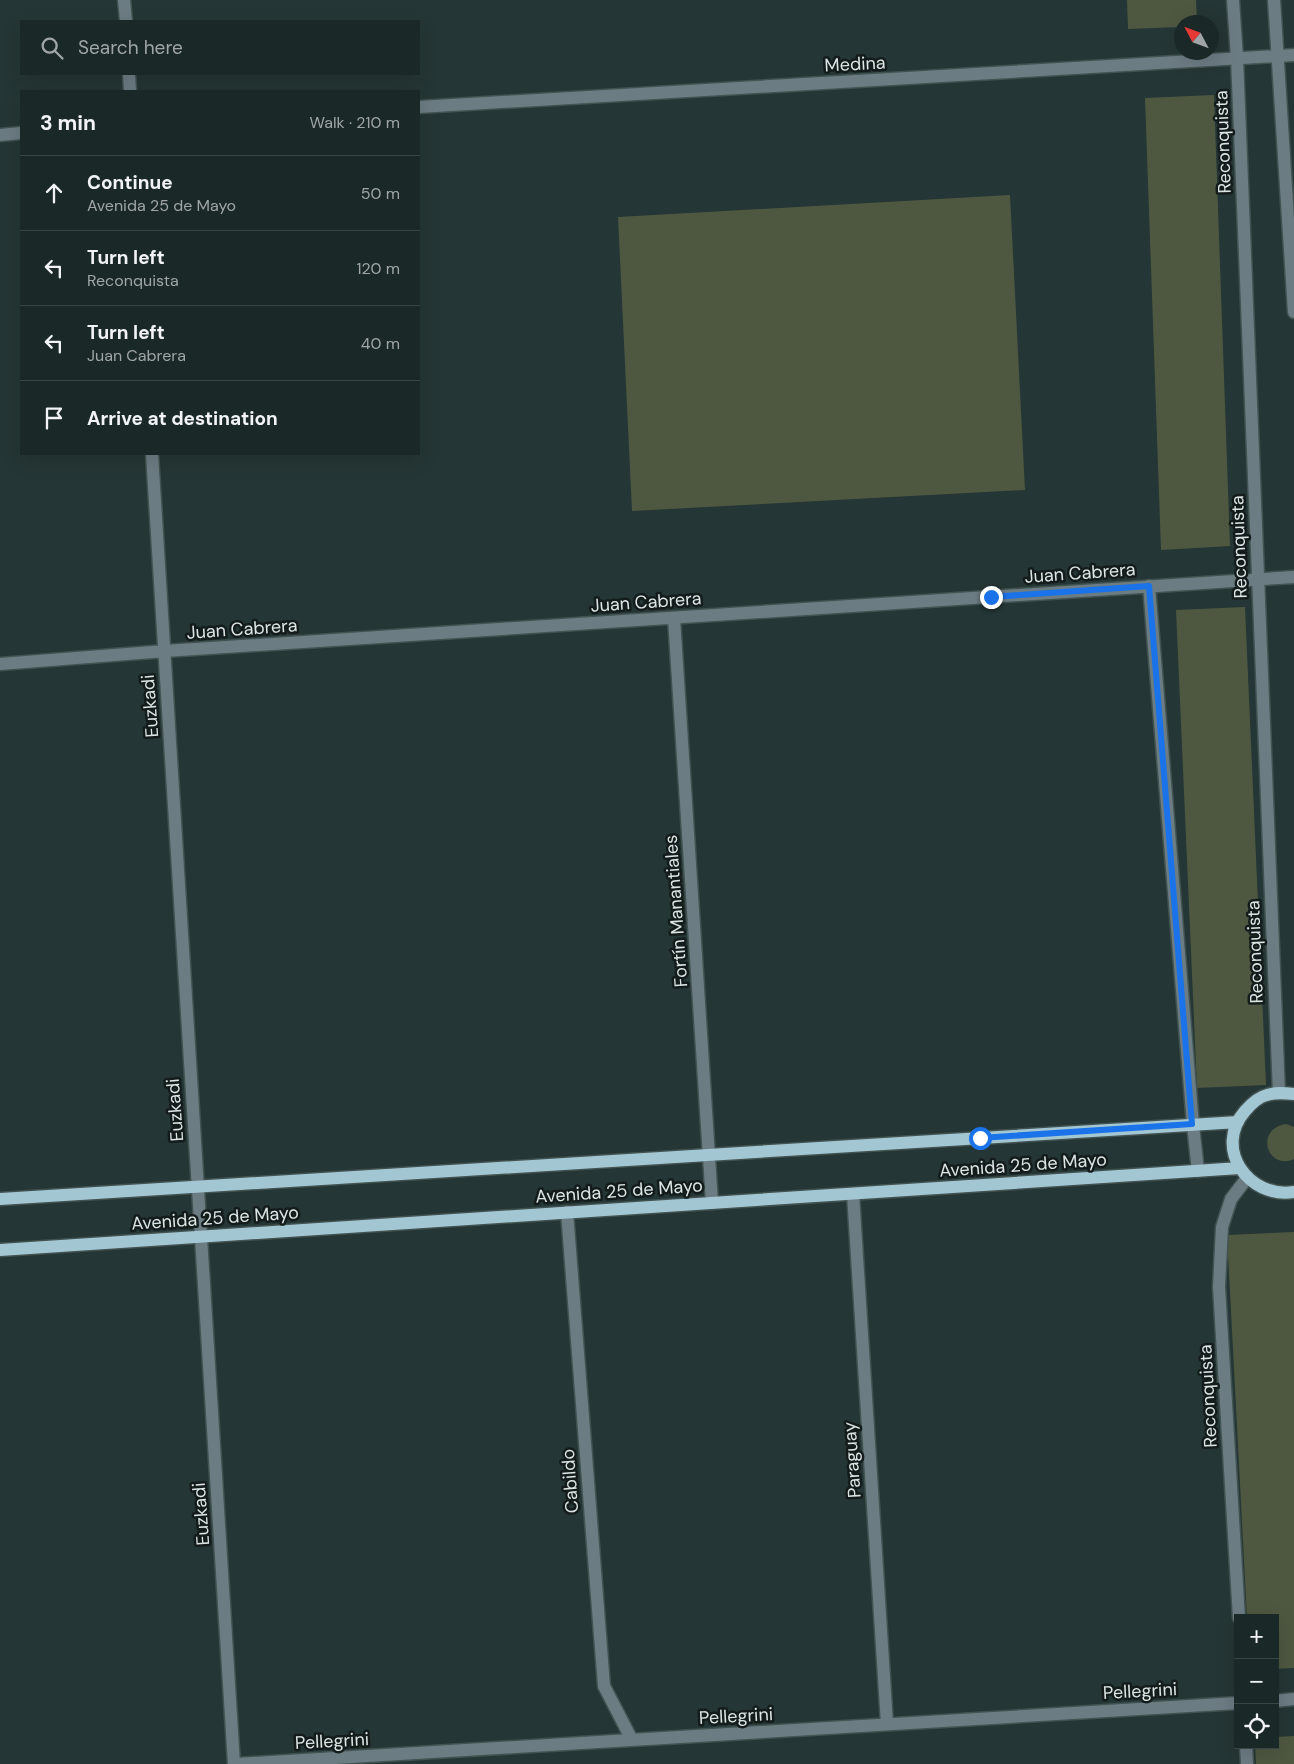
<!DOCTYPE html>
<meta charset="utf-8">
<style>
body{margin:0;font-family:"DM Sans",sans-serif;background:#243030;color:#f1f3f6}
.controls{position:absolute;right:15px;bottom:15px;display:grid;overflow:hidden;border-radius:0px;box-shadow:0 5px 20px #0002}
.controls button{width:45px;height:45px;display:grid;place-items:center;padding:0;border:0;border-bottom:1px solid #394445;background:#1b2828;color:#f1f3f6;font:25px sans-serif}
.compass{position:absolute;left:1174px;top:15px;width:45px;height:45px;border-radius:50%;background:#1b2828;box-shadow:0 5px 20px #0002;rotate:311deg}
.stop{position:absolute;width:15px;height:15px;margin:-11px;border:4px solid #1a73e8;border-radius:50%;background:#fff}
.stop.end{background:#1a73e8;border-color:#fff;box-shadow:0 1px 5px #0008}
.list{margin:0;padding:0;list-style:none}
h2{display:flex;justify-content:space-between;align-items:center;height:65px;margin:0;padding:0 20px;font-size:21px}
h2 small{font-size:16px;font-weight:400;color:#a0a6a8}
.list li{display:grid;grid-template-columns:32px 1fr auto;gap:15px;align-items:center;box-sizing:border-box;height:75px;padding:0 20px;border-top:1px solid #394445}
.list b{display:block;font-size:19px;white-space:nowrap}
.list p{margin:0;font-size:16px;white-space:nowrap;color:#a0a6a8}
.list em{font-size:16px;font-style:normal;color:#a0a6a8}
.icon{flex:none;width:28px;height:28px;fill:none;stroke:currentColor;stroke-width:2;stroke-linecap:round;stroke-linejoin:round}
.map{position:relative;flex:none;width:1294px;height:1764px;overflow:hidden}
.search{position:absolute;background:#1b2828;box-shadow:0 5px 20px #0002;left:20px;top:20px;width:400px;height:55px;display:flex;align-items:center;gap:12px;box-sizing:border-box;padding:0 18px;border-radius:0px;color:#a0a6a8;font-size:19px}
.panel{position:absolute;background:#1b2828;box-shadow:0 5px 20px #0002;left:20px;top:90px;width:400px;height:365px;border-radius:0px}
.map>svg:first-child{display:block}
</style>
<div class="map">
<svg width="1294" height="1764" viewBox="0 0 1294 1764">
<rect width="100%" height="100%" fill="#243635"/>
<path fill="#4e5841" d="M1127,0H1196L1197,22H1182L1181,27L1128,29Z
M1214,95L1230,546L1161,550L1145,98Z
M1010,195L1025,490L632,511L618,217Z
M1245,607L1266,1085L1197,1088L1176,610Z
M1286,1124L1294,1127V1159C1267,1171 1254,1129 1286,1124Z
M1294,1232V1668L1275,1669V1618H1247L1227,1235Z
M1294,1736V1764H1256L1255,1745H1275V1737Z"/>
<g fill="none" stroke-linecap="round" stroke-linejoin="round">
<g stroke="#415251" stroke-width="15">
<path id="minor" d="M124,0L126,21
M1233,0L1237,58L1279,1093
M1274,0L1294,312
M129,74L130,91
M419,107L1294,55
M0,135L21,133
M152,454L234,1764
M1149,586L1193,1125L1198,1171
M674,618L712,1203
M0,664L165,651L1294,577
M853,1194L887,1724
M567,1212L604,1686L632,1740
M1239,1618L1219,1287L1222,1227L1231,1199L1247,1178
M1275,1701L1294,1699
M1246,1745L1247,1764
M237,1764L1238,1703"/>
</g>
<g stroke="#415251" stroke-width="15">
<path id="major" d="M1294,1094C1285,1093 1276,1092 1267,1095C1258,1097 1251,1104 1245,1111C1213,1148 1248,1199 1294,1192
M0,1199L1238,1122
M0,1250L1240,1168"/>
</g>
<use href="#minor" stroke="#6c7c83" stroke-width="12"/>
<use href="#major" stroke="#a3c6d3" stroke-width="12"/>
</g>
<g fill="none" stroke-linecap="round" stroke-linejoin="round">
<path stroke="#1a73e8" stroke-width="6" d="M980,1138L1192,1124L1149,586L991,597"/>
</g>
<g text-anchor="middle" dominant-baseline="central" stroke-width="5" stroke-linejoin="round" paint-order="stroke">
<g font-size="18" fill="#dae5e4" stroke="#141c1b">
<text transform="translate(855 64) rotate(-3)">Medina</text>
<text transform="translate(1223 142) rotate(-92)">Reconquista</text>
<text transform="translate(1239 547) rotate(-92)">Reconquista</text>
<text transform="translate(1080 573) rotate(-4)">Juan Cabrera</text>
<text transform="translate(646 602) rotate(-4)">Juan Cabrera</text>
<text transform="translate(242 629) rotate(-4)">Juan Cabrera</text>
<text transform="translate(150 706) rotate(-94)">Euzkadi</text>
<text transform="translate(676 911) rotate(-94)">Fortín Manantiales</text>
<text transform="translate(1255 952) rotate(-92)">Reconquista</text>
<text transform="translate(175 1110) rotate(-94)">Euzkadi</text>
<text transform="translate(1023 1165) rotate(-4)">Avenida 25 de Mayo</text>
<text transform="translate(619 1191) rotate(-4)">Avenida 25 de Mayo</text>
<text transform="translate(215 1218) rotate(-4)">Avenida 25 de Mayo</text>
<text transform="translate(1208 1396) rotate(-93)">Reconquista</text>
<text transform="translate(852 1460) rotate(-94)">Paraguay</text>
<text transform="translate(570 1481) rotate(-94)">Cabildo</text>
<text transform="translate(201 1514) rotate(-94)">Euzkadi</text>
<text transform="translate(1140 1691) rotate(-3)">Pellegrini</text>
<text transform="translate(736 1716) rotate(-3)">Pellegrini</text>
<text transform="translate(332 1741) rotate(-3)">Pellegrini</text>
</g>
</g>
</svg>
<div class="controls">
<button>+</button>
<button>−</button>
<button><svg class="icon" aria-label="locate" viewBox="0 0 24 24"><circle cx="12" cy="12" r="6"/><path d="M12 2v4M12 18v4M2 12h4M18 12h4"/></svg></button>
</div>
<svg class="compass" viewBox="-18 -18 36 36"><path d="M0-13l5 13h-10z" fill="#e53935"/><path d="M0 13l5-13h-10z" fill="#a0a6a8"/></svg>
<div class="stop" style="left:980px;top:1138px"></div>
<div class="stop end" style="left:991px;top:597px"></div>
<div class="search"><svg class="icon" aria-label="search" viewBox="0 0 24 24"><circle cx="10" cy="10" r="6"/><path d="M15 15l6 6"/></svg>Search here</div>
<section class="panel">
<h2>3 min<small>Walk · 210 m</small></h2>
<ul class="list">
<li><svg class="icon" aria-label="ahead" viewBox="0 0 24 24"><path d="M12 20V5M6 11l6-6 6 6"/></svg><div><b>Continue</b><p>Avenida 25 de Mayo</p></div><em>50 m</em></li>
<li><svg class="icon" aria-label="left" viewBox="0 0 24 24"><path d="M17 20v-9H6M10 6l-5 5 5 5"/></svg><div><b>Turn left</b><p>Reconquista</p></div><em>120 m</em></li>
<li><svg class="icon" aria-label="left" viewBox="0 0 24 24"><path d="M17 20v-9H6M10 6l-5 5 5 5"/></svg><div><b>Turn left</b><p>Juan Cabrera</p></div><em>40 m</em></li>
<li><svg class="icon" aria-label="arrive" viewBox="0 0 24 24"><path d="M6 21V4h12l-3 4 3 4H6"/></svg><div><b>Arrive at destination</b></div></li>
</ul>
</section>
</div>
